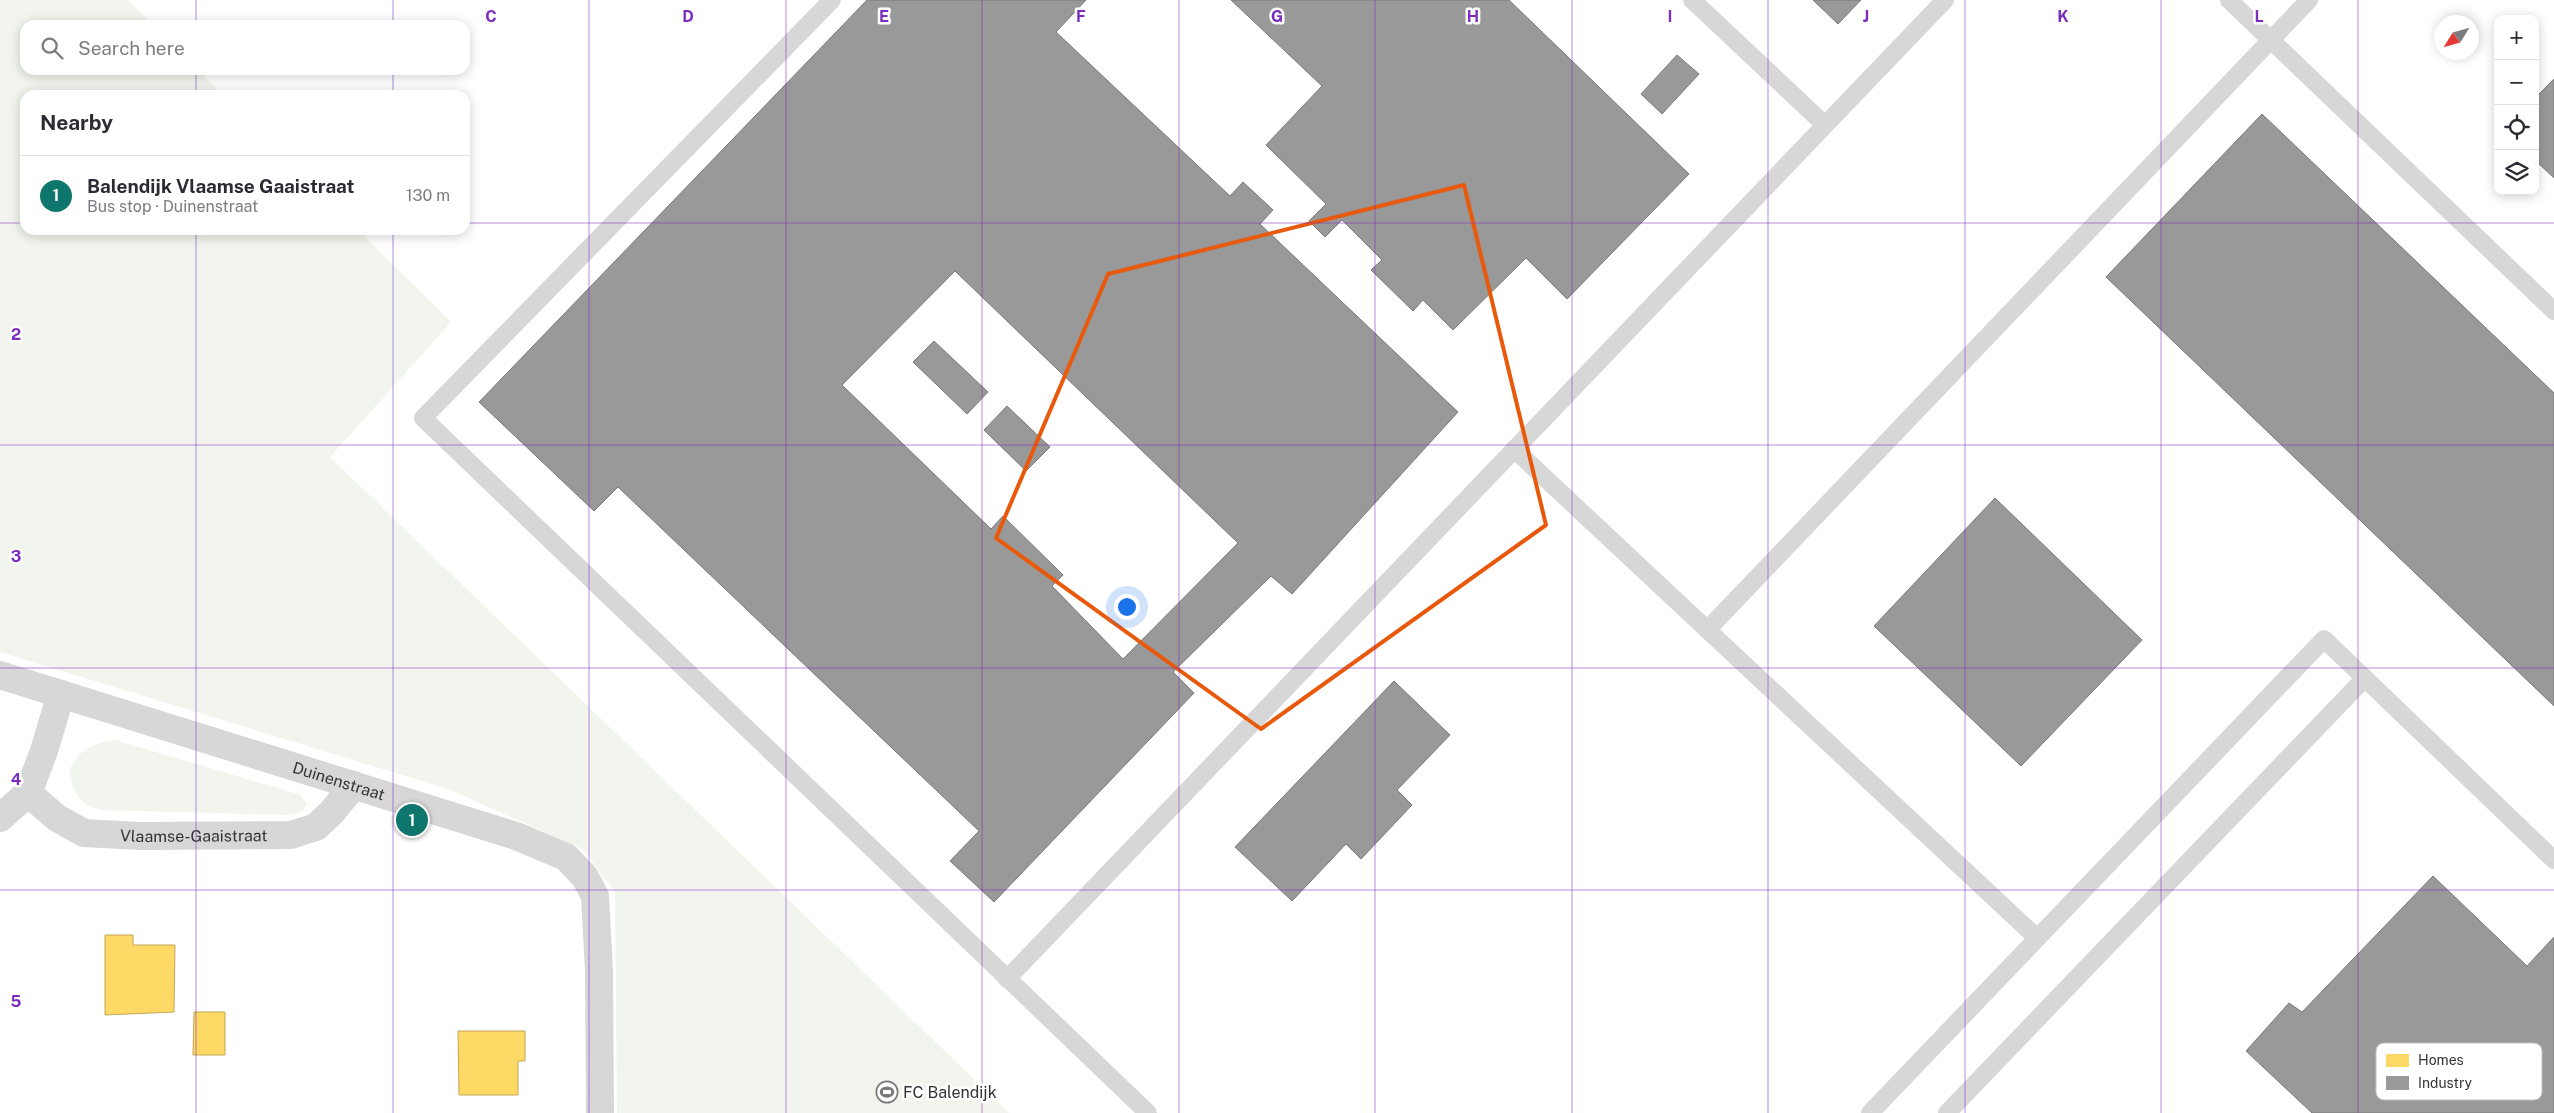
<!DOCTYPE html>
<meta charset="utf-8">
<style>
body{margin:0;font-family:"Public Sans",sans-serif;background:#f2f2f3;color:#2b2b33}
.controls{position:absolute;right:15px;top:15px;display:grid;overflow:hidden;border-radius:10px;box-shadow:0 2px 12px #0003}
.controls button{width:45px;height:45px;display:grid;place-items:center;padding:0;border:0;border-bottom:1px solid #e1e1e2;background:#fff;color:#2b2b33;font:25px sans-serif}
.compass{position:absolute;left:2434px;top:15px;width:45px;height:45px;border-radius:50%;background:#fff;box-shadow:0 2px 12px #0003;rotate:233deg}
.you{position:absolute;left:1126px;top:606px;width:18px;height:18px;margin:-12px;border:4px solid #fff;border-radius:50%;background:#1a73e8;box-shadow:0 0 0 8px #1a73e833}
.badge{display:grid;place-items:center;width:32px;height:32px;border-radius:50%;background:#0f766e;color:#fff;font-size:16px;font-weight:700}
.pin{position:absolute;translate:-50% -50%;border:2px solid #fff;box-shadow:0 1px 5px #0006}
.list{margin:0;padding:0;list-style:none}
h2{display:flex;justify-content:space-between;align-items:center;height:65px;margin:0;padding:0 20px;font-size:21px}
h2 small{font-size:16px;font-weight:400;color:#7c7c81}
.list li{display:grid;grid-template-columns:32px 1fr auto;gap:15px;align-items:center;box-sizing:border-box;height:80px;padding:0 20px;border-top:1px solid #e1e1e2}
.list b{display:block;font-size:19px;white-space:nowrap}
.list p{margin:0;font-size:16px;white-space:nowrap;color:#7c7c81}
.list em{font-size:16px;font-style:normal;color:#7c7c81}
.icon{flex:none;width:28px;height:28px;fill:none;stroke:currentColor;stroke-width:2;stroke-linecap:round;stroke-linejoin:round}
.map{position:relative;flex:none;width:2554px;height:1113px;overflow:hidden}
.search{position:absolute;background:#fff;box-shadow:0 2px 12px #0003;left:20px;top:20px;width:450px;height:55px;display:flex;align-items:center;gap:12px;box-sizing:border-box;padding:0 18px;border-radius:15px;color:#7c7c81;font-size:19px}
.panel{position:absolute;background:#fff;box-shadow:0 2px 12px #0003;left:20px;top:90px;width:450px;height:145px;border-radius:15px}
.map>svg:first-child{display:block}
</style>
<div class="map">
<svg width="2554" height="1113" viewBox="0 0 2554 1113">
<rect width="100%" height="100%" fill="#fff"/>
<path fill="#f1f5ed" d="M0,0H128L153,25H25V70H198L223,95H25V230H358L451,322L330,457L1009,1113H617L615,892L583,849L448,789L0,652Z
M115,740L301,795L307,805L301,812L287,815L103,810C76,805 76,794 69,770C83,747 89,745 115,740Z"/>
<path fill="#ffd966" stroke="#c2a757" d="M105,935H133V945H175L174,1012L105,1015Z
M194,1012H225V1055H193Z
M458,1031H525V1061H518V1095H459Z"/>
<path fill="#999" stroke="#7a7a7a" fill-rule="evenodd" d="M867,0H1086L1056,32L1230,196L1243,182L1273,210L1260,224L1458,412L1292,594L1271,576L1173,672L1194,693L994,902L950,861L979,831L618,487L594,511L479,402ZM955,271L1238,543L1123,659L1052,586L1063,575L1003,516L991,529L842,385Z
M1231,0H1509L1689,174L1567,299L1526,258L1453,330L1423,300L1413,311L1371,270L1382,260L1342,220L1325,237L1309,221L1326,204L1266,145L1322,86Z
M1813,0H1861L1838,24Z
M1677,55L1699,74L1662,114L1641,94Z
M2554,79V178L2535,160V98Z
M2262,114L2554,393V706L2106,277Z
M934,341L988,392L967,414L913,362Z
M1007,406L1050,447L1026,471L984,430Z
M1995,498L2142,640L2021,766L1874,626Z
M1394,681L1450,735L1397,790L1412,805L1361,859L1346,844L1292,901L1235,847Z
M2433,876L2527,966L2554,937V1113H2312L2246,1051L2289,1003L2302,1012Z"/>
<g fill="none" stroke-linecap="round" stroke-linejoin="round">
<path stroke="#d7d7d7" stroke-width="18" d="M832,0L423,418L1148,1113
M1692,0L1825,125
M2229,0L2554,311
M1514,449L2037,938
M1707,630L2309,0
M1007,979L1945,0
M1870,1113L2324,639L2554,860
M1947,1113L2364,679"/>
<g stroke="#d7d7d7" stroke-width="28">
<path id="s1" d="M0,675L516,836L566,857L585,877L595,896L599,971L600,1113"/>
<path id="s2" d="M28,793L57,818L84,833L140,836L291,835L316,827L331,813L354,785"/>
<path d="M0,818L28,793L44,751L61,694"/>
</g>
</g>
<path fill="none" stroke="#e8590c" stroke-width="4" stroke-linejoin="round" d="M1464,185L1546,525L1261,729L996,538L1108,274Z"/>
<path fill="none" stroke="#7b2cbf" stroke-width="1" stroke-opacity="0.55" d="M196,0V25M393,0V25M589,0V1113M786,0V1113M982,0V1113M1179,0V1113M1375,0V1113M1572,0V1113M1768,0V1113M1965,0V1113M2161,0V1113M2358,0V1113M196,70V95M393,70V95M0,223H25M465,223H2554M196,230V1113M393,230V1113M0,445H2554M0,668H2554M0,890H2554"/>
<defs>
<g id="stadium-ring" transform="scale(1.125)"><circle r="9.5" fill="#fff" stroke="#7a7a7a" stroke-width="1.5"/><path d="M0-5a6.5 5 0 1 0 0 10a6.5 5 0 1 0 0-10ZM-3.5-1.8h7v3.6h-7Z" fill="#7a7a7a"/></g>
</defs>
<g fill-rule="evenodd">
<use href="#stadium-ring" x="887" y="1092"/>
</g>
<g text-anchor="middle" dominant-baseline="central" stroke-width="5" stroke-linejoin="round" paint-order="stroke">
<g font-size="16" fill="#333" stroke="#fff">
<text stroke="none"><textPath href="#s1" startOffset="355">Duinenstraat</textPath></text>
<text stroke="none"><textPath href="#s2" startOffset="179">Vlaamse-Gaaistraat</textPath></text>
</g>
<g font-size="16" fill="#333" stroke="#fff" text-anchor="start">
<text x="903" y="1092">FC Balendijk</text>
</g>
</g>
<rect x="2376" y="1043" width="166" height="57" rx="8" fill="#fff" stroke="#c2c2c2" stroke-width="1"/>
<rect x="2386" y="1054" width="23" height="13" fill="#ffd966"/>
<rect x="2386" y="1076" width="23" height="14" fill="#999"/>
<g font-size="14" fill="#333">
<text x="2418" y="1065">Homes</text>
<text x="2418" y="1088">Industry</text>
</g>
<g font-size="16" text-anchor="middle" font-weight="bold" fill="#7b2cbf" stroke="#fff" stroke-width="5" stroke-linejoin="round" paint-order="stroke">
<text x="491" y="22">C</text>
<text x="688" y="22">D</text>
<text x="884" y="22">E</text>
<text x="1081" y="22">F</text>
<text x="1277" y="22">G</text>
<text x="1473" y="22">H</text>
<text x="1670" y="22">I</text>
<text x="1866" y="22">J</text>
<text x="2063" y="22">K</text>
<text x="2259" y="22">L</text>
<text x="16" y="340">2</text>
<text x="16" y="562">3</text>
<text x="16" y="785">4</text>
<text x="16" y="1007">5</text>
</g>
</svg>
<div class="controls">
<button>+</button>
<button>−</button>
<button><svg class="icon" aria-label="locate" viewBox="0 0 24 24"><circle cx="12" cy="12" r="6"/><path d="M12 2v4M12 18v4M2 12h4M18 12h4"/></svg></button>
<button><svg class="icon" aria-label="layers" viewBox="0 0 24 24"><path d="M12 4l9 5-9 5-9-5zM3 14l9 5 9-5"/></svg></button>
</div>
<svg class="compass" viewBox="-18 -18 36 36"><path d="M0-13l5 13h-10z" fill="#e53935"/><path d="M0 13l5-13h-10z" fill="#7c7c81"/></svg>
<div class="you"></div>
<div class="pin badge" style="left:412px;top:820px">1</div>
<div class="search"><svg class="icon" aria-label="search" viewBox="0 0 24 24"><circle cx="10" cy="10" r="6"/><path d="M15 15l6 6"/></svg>Search here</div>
<section class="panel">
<h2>Nearby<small></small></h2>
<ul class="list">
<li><span class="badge">1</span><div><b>Balendijk Vlaamse Gaaistraat</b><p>Bus stop · Duinenstraat</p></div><em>130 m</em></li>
</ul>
</section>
</div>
